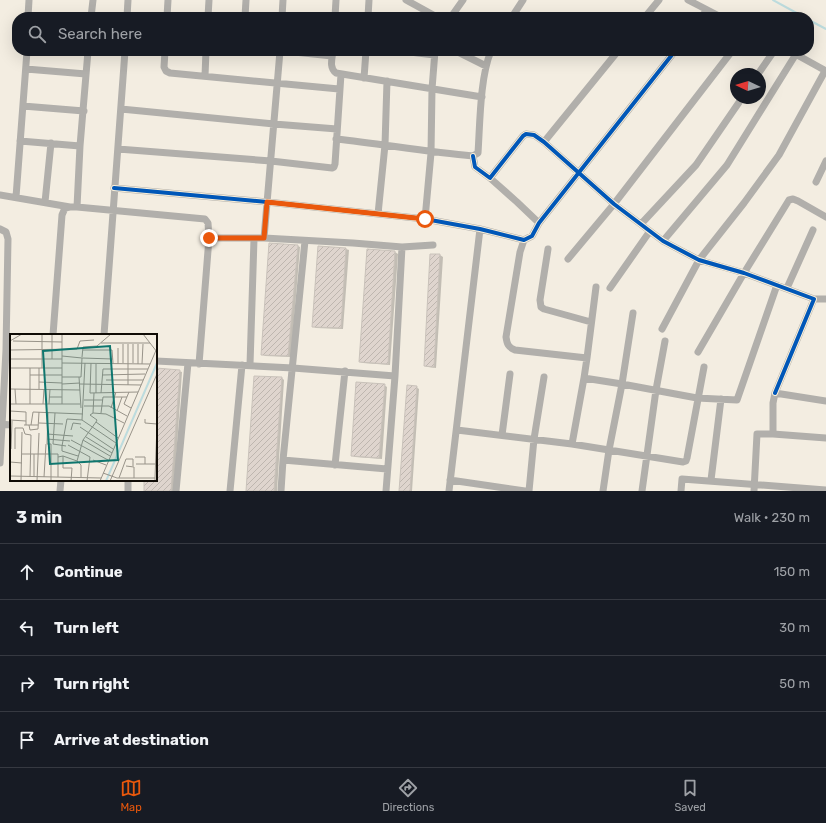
<!DOCTYPE html>
<meta charset="utf-8">
<style>
body{margin:0;font-family:Rubik,sans-serif;background:#20242c;color:#f1f3f6}
.compass{position:absolute;left:730px;top:68px;width:36px;height:36px;border-radius:50%;background:#171b24;box-shadow:0 4px 16px #0002;rotate:274deg}
.stop{position:absolute;width:12px;height:12px;margin:-9px;border:3px solid #ea580c;border-radius:50%;background:#fff}
.stop.end{background:#ea580c;border-color:#fff;box-shadow:0 1px 4px #0008}
.list{margin:0;padding:0;list-style:none}
h2{display:flex;justify-content:space-between;align-items:center;height:52px;margin:0;padding:0 16px;font-size:17px}
h2 small{font-size:13px;font-weight:400;color:#9ea1a6}
.list li{display:grid;grid-template-columns:26px 1fr auto;gap:12px;align-items:center;box-sizing:border-box;height:56px;padding:0 16px;border-top:1px solid #363941}
.list b{display:block;font-size:15px;white-space:nowrap}
.list em{font-size:13px;font-style:normal;color:#9ea1a6}
.icon{flex:none;width:22px;height:22px;fill:none;stroke:currentColor;stroke-width:2;stroke-linecap:round;stroke-linejoin:round}
.map{position:relative;flex:none;width:826px;height:491px;overflow:hidden}
.search{position:absolute;background:#171b24;box-shadow:0 4px 16px #0002;left:12px;right:12px;top:12px;height:44px;display:flex;align-items:center;gap:10px;box-sizing:border-box;padding:0 14px;border-radius:16px;color:#9ea1a6;font-size:15px}
.sheet{height:276px;background:#171b24}
nav{display:flex;justify-content:space-around;align-items:center;box-sizing:border-box;height:56px;border-top:1px solid #363941;background:#171b24;font-size:11px;color:#9ea1a6}
nav a{display:grid;justify-items:center;gap:2px}
nav .on{color:#ea580c}
.map>svg:first-child{display:block}
</style>
<div class="map">
<svg width="826" height="491" viewBox="0 0 826 491">
<defs>
<pattern id="building-hatch" width="6" height="6" patternUnits="userSpaceOnUse"><rect width="6" height="6" fill="#dfd5ce"/><path d="M-1 1l2-2M0 6l6-6M5 7l2-2" fill="none" stroke="#beb6af"/></pattern>
</defs>
<rect width="100%" height="100%" fill="#f3ede1"/>
<path fill="#0003" d="M298,246L300,247L291,357L265,356L263,354Z
M318,247L346,249L349,250L343,329L316,328L313,326Z
M367,250L395,252L398,254L390,365L363,363L360,362Z
M431,255H440L443,257L436,368L428,367L425,366Z
M156,369L179,371L182,372L174,491H145V480H156Z
M282,378L284,380L277,491H247Z
M384,385L387,387L382,459L355,457L352,455Z
M416,387L419,389L412,491H401Z"/>
<g fill="none" stroke-linecap="round" stroke-linejoin="round">
<path stroke="#bddcde" stroke-width="2" d="M773,0L804,17
M809,20L826,29"/>
</g>
<path fill="url(#building-hatch)" stroke="#c9c2ba" d="M269,243L298,245L288,356L261,355Z
M318,246L346,248L341,328L312,327Z
M367,249L395,251L388,364L359,362Z
M430,254H440L434,367L424,366Z
M156,368L180,370L171,491H144V480H156Z
M254,376L282,377L274,491H246Z
M356,382L385,384L379,458L351,456Z
M407,385L417,386L412,460L410,491H399Z"/>
<g fill="none" stroke-linecap="round" stroke-linejoin="round">
<path stroke="#b1afab" stroke-width="7" d="M406,0L437,17
M688,0L721,17
M28,17L29,0
M91,17L93,0
M127,17L128,0
M167,17L168,0
M208,17L209,0
M245,17L246,0
M282,17L283,0
M335,17L336,0
M368,17L369,0
M451,17L463,0
M512,17L523,0
M645,17L659,0
M701,17L707,10
M165,51L164,67L166,71L170,73L339,89
M285,51L332,56
M333,51C332,59 329,68 336,73L482,97
M402,51L434,55
M456,51L486,66
M790,51L826,71
M26,69L86,74
M758,74L774,51
M205,76L206,51
M364,78L366,51
M23,106L84,111
M121,109L274,124L337,129
M336,139C382,144 427,152 473,156L478,153C480,123 480,77 491,51
M20,141L80,146
M544,142L618,51
M118,149L271,161L332,168L334,167L335,164L341,74
M473,156L475,167L490,178L523,136L526,134L534,135L544,142L614,204L663,241L699,260L744,273L814,299L775,393
M490,178L517,202L539,223
M816,182L826,161
M114,188L267,202L425,219L480,229L524,240L532,236L539,223L675,51
M0,195L70,207
M16,197L27,51
M45,202L51,143
M77,207L80,146L88,51
M378,214L385,145L387,81
M425,219L431,153L432,89L435,51
M641,224L696,165L742,98
M0,229L6,232L8,239L6,350L0,463
M209,238H264L353,243L402,247L433,245
M264,238L280,51
M524,240L520,252L506,337C507,344 508,347 515,350L587,358L584,378L622,384L697,398L737,400L777,285
M663,241L727,165L796,54
M548,249L540,300L541,307L544,309L591,322
M568,259L614,204L732,51
M610,288L650,231
M787,288L813,230
M814,299H826
M662,329L699,260L744,203L779,155L825,71
M53,335L62,215L65,208L70,207H77L205,219L208,223L209,238L199,364
M104,335L125,51
M698,352L744,273L789,200L793,199L798,201L826,217
M587,358L596,287
M156,361L293,368L395,376
M250,365L254,239
M0,424L11,425
M457,430L572,444L683,462L686,461L687,458L704,367
M773,434V403L775,393L826,401
M502,435L510,374
M572,444L584,378
M283,460L387,469
M335,465L345,371
M450,480L525,491
M711,480L721,399
M60,491L61,480
M128,491V480
M176,491L188,363
M230,491L242,365
M281,491L283,460L305,241
M386,491L395,376L402,247
M449,491L480,229
M529,491L534,439L544,377
M603,491L609,450L622,384L633,313
M642,491L656,390L665,341
M681,491L682,479L826,490
M754,491L757,434H773L826,438"/>
<g stroke="#fbf0d9" stroke-width="6">
<path id="cycleway" d="M473,156L475,167L490,178L523,136L526,134L534,135L544,142L614,204L663,241L699,260L744,273L814,299L775,393
M114,188L267,202L425,219L480,229L524,240L532,236L539,223L675,51"/>
</g>
<use href="#cycleway" stroke="#0057b8" stroke-width="4"/>
</g>
<g fill="none" stroke-linecap="round" stroke-linejoin="round">
<path stroke="#ea580c" stroke-width="5" d="M209,238H264L267,202L425,219"/>
</g>
<g transform="translate(10 334)">
<rect width="147" height="147" fill="#f3ede1"/>
<path fill="none" stroke="#bddcde" stroke-width="2" d="M96,147L147,29"/>
<path fill="none" stroke="#989389" stroke-width="1" d="M32,0V34M52,0V70M133,0L147,18M0,7L12,0M3,7L52,8M91,9H140M113,10V29M0,16L67,15L70,7L84,6M73,16H102L103,29M72,23L73,13L87,12L101,0M72,24L103,25M0,25H52M42,25V0M52,29L140,30M75,29L72,86L106,109M81,29L80,59L128,58M123,29V10M108,30V14M128,30V10M132,30L133,10M0,34H52M20,34V70M20,41H52M92,41L135,40M52,43H71L72,24L52,22M69,43L71,74M96,46H133M29,48L52,49M52,50L70,49M70,50L131,51M118,51V10M0,55L70,56M5,55L6,70M29,55V34M119,58L114,70L121,74M84,59L83,79L96,80L114,89M86,59V30M91,59L93,35H138M39,63H52M93,63H117M74,66H93M0,70H70M33,70L34,55M39,70L40,55M74,72H99L117,82M101,74L106,58M0,77L16,78V87M107,77L112,63M38,78L37,110H41V147M45,79L43,110L56,112M83,79L80,81L87,86L86,88L108,104M91,79L93,63M135,85V89L147,90M0,86L16,87V91M29,89L53,90M14,91H28M19,91L20,96L28,95L29,78M21,91L23,78L73,80M70,93L103,115M61,96L63,89L71,90M37,100L63,102M76,103L102,119M37,105L60,107M61,106L98,126M73,106L100,122M58,111L80,123L77,147M1,115L2,87M5,115V94H13L15,100L21,101L20,143M12,120H48V143M53,122L67,127L73,106L86,88M68,122L52,117V112L57,85L72,86M48,123L53,122V134H62L61,147M125,123H135V130M83,126L96,131M67,127L71,131V143M0,128L12,129M126,130H146M116,132L124,133V144M93,139L107,144H145V147M0,142L91,144M24,143V120M34,143L36,110M109,144L116,125H123V132M145,144L147,91M11,147L12,98M27,147L29,99M90,147L147,14M100,147L147,40"/>
<path fill="#0f766e" fill-opacity="0.15" stroke="#0f766e" stroke-width="2" d="M100,12L108,126L40,130L33,17Z"/>
<rect width="147" height="147" fill="none" stroke="#100c06" stroke-width="2"/>
</g>
</svg>
<svg class="compass" viewBox="-18 -18 36 36"><path d="M0-13l5 13h-10z" fill="#e53935"/><path d="M0 13l5-13h-10z" fill="#9ea1a6"/></svg>
<div class="stop" style="left:425px;top:219px"></div>
<div class="stop end" style="left:209px;top:238px"></div>
<div class="search"><svg class="icon" aria-label="search" viewBox="0 0 24 24"><circle cx="10" cy="10" r="6"/><path d="M15 15l6 6"/></svg>Search here</div>
</div>
<section class="sheet">
<h2>3 min<small>Walk · 230 m</small></h2>
<ul class="list">
<li><svg class="icon" aria-label="ahead" viewBox="0 0 24 24"><path d="M12 20V5M6 11l6-6 6 6"/></svg><div><b>Continue</b></div><em>150 m</em></li>
<li><svg class="icon" aria-label="left" viewBox="0 0 24 24"><path d="M17 20v-9H6M10 6l-5 5 5 5"/></svg><div><b>Turn left</b></div><em>30 m</em></li>
<li><svg class="icon" aria-label="right" viewBox="0 0 24 24"><path d="M7 20v-9h11M14 6l5 5-5 5"/></svg><div><b>Turn right</b></div><em>50 m</em></li>
<li><svg class="icon" aria-label="arrive" viewBox="0 0 24 24"><path d="M6 21V4h12l-3 4 3 4H6"/></svg><div><b>Arrive at destination</b></div></li>
</ul>
</section>
<nav>
<a class="on"><svg class="icon" aria-label="map" viewBox="0 0 24 24"><path d="M3 6l6-2 6 2 6-2v14l-6 2-6-2-6 2zM9 4v14M15 6v14"/></svg>Map</a>
<a><svg class="icon" aria-label="directions" viewBox="0 0 24 24"><path d="M12 3l9 9-9 9-9-9zM9 14v-3h6M13 9l2 2-2 2"/></svg>Directions</a>
<a><svg class="icon" aria-label="saved" viewBox="0 0 24 24"><path d="M7 4h10v16l-5-4-5 4z"/></svg>Saved</a>
</nav>
